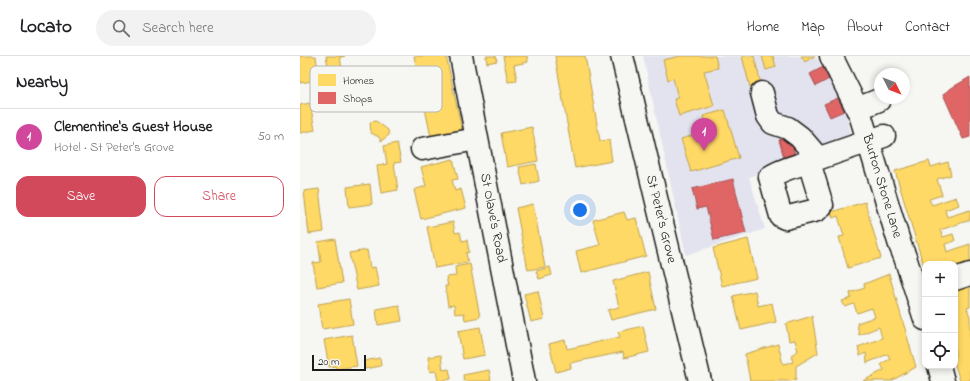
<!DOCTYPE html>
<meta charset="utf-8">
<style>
body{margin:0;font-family:"Indie Flower",sans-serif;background:#f2f2f2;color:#202124}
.controls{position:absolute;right:12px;bottom:12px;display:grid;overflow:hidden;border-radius:8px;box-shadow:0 2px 6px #0003}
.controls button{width:36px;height:36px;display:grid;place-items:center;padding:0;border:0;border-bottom:1px solid #e0e0e0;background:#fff;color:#202124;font:20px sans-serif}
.compass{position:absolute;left:574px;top:12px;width:36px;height:36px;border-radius:50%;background:#fff;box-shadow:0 2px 6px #0003;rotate:132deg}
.scale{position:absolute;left:12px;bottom:10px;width:54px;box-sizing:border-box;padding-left:4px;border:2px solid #1c1c1c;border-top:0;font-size:11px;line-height:14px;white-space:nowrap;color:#1c1c1c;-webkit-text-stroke:3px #f6f6f2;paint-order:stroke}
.you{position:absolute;left:280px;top:154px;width:14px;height:14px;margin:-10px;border:3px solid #fff;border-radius:50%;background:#1a73e8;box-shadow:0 0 0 6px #1a73e833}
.badge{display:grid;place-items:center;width:26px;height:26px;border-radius:50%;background:#d1495b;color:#fff;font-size:13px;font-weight:700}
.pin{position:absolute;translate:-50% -33px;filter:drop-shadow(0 1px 2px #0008)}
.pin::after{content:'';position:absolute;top:21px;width:14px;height:12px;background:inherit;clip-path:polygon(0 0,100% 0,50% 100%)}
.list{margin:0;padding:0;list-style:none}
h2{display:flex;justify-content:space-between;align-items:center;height:52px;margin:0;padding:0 16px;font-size:17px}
h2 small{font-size:13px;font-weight:400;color:#757577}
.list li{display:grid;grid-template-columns:26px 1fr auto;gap:12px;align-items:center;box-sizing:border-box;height:56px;padding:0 16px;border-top:1px solid #e0e0e0}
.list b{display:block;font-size:15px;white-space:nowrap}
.list p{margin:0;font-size:13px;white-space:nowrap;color:#757577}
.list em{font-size:13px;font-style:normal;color:#757577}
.actions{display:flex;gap:8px;padding:12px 16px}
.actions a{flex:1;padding:9px 0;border:1px solid #d1495b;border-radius:12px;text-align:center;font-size:14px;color:#d1495b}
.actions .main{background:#d1495b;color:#fff}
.icon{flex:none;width:22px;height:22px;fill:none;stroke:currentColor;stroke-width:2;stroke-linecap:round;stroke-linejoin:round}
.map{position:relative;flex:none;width:670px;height:325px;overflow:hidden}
header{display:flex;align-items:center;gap:24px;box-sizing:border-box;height:56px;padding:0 20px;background:#fff;border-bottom:1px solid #e0e0e0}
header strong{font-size:19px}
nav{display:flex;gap:22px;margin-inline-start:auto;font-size:14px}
.search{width:280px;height:36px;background:#f2f2f2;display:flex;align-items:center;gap:10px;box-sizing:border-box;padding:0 14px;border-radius:22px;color:#757577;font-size:15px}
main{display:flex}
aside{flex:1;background:#fff}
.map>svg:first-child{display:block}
</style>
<header>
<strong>Locato</strong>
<div class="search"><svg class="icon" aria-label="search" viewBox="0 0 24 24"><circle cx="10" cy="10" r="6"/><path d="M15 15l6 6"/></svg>Search here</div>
<nav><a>Home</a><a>Map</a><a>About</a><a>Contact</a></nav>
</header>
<main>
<aside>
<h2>Nearby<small></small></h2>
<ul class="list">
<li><span class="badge" style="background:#d1479c">1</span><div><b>Clementine's Guest House</b><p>Hotel · St Peter's Grove</p></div><em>50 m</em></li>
</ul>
<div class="actions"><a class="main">Save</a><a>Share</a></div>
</aside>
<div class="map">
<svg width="670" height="325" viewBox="0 0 670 325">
<rect width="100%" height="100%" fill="#f6f6f2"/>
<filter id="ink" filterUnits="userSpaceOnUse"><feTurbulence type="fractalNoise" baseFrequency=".025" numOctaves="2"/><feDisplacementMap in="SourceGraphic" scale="8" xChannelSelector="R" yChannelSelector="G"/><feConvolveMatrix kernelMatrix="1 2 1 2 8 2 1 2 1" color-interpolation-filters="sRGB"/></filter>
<g filter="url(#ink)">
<path fill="#e3e3ef" d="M343,0H515L543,47L553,86L449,121L465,173L386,199Z"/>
<path fill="#ffd966" stroke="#bba050" d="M0,0H16L19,24L0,27Z
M26,0H45L40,1L43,19L30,21Z
M114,0H146L163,79L132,86Z
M186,0H196L197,5L187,7Z
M203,0H227L228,6L214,9L217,25L208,26Z
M255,0H285L300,85L309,84L312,105L275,112Z
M381,0H415L418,12L404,15L414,50L379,60L374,43L378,42L373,22L368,24L363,4Z
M442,0H454L461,28L450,31Z
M462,0H473L476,11L466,14Z
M501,0H515L505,6Z
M10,47L15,74L0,77V49Z
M425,54L439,102L391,116L381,83L407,75L403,60Z
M76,65L88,74L89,79L81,85L79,81L71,77L70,66Z
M232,71L238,105L207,111L201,77Z
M97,87L101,106L94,107L98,134L81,137L77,110L87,108L84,90Z
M153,103L158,123L152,124L155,135L161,133L166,152L121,163L114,134L126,130L121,111Z
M629,105L631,111L648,106L651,119L637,123L642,139L629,143L632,149L656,141L659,149L645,154L647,161L670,154V164L640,174L643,181L653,178L655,185L645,188L647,196L670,188V213L655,219V208H625V214L595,115Z
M236,108L239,125L223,129L219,111Z
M70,128L72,148L49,151L47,131Z
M19,133L24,176L9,178L4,135Z
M565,146L581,202L548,212L539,181L544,180L538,160L533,162L531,156Z
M233,148L245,211L228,214L216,152Z
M324,156L327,164L336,162L346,200L281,217L276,195L300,189L293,164Z
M153,166L155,177L160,176L162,185L167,184L169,196L166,197L168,206L135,212L127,171Z
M35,183L42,227L17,231L13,207L21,206L18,186Z
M448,183L457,222L422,230L413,192Z
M67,194L70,212L75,211L79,230L57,234L49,197Z
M170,208L180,261L165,264L164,257L155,258L154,249L148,250L145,230H148L146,221L156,220L155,211Z
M250,211L252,219L239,223L236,215Z
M348,216L356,253L311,264L308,254L319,251L313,225Z
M589,218L616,311L591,325H563L584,314L581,308L590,303L588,298L567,307L566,297L560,300L558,291L582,282L579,271L559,279L557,267L575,261L572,252L557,257L554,248L545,251L542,245L551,242L550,237L565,232L564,228Z
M670,229V251L667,252L670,261V325H660L655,309V234Z
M238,235L244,263L231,266L224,238Z
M455,235L458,250L472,247L476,266L441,274L433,240Z
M49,243L53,268L22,273L18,248Z
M99,249L102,265L78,269L76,253Z
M512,260L518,297L496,310V323L491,325H450L445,298L478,288L483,308L493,306L491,299L498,295L495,284L489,285L486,268Z
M343,270L349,296L324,302L323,296L270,307L271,312L256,316L249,288L265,284L267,293L320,281L318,276Z
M180,271L185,299L163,303L158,275Z
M52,279L57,310L36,313L35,310L29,311L24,284Z
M141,299L143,314L149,313L151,323L138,325L136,315L130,316L128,301Z
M80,302L81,310L65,313L64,305Z
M189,314L191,325H164L163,319Z"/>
<path fill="#e06666" stroke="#a55050" d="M523,11L529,23L516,30L510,18Z
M670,21V81L663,83L643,38L653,31Z
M538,42L544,55L530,61L524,48Z
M490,80L497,106L486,109L479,84Z
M433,123L446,177L414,184L406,151L397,153L392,133Z"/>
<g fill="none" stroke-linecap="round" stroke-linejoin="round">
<g stroke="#1c1c1c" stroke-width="25">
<path id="minor" d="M161,0L224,325
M322,0L400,325
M531,0L560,58L600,189L605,201L625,263
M462,37L468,60L473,67L488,72L500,81L518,102
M557,53L579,44
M122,93L177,83
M509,106L522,149L517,154L485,162L481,160L470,121C480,114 493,111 505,107C531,98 558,89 584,80
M655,223L670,218
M639,310L643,325"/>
</g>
<use href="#minor" stroke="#f6f6f2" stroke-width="22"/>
</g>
</g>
<g text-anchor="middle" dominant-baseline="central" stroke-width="4" stroke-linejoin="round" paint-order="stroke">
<g font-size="14" fill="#1c1c1c" stroke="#f6f6f2">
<text transform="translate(582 130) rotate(73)">Burton Stone Lane</text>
<text transform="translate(193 162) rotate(79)">St Olave's Road</text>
<text transform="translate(361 163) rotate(76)">St Peter's Grove</text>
</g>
</g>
<rect x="10" y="10" width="132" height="46" rx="6" fill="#f6f6f2" stroke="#b5b5b2" stroke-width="1"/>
<rect x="18" y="18" width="18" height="12" fill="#ffd966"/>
<rect x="18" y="36" width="18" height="12" fill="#e06666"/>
<g font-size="11" fill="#1c1c1c">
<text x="43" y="28">Homes</text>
<text x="43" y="46">Shops</text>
</g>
</svg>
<div class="controls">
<button>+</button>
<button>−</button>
<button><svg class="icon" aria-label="locate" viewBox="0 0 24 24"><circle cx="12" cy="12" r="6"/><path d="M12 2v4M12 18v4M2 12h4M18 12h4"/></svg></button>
</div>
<svg class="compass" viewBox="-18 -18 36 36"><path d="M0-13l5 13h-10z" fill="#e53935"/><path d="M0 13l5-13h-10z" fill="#757577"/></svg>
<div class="scale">20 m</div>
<div class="you"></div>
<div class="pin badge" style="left:404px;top:95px;background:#d1479c">1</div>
</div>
</main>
